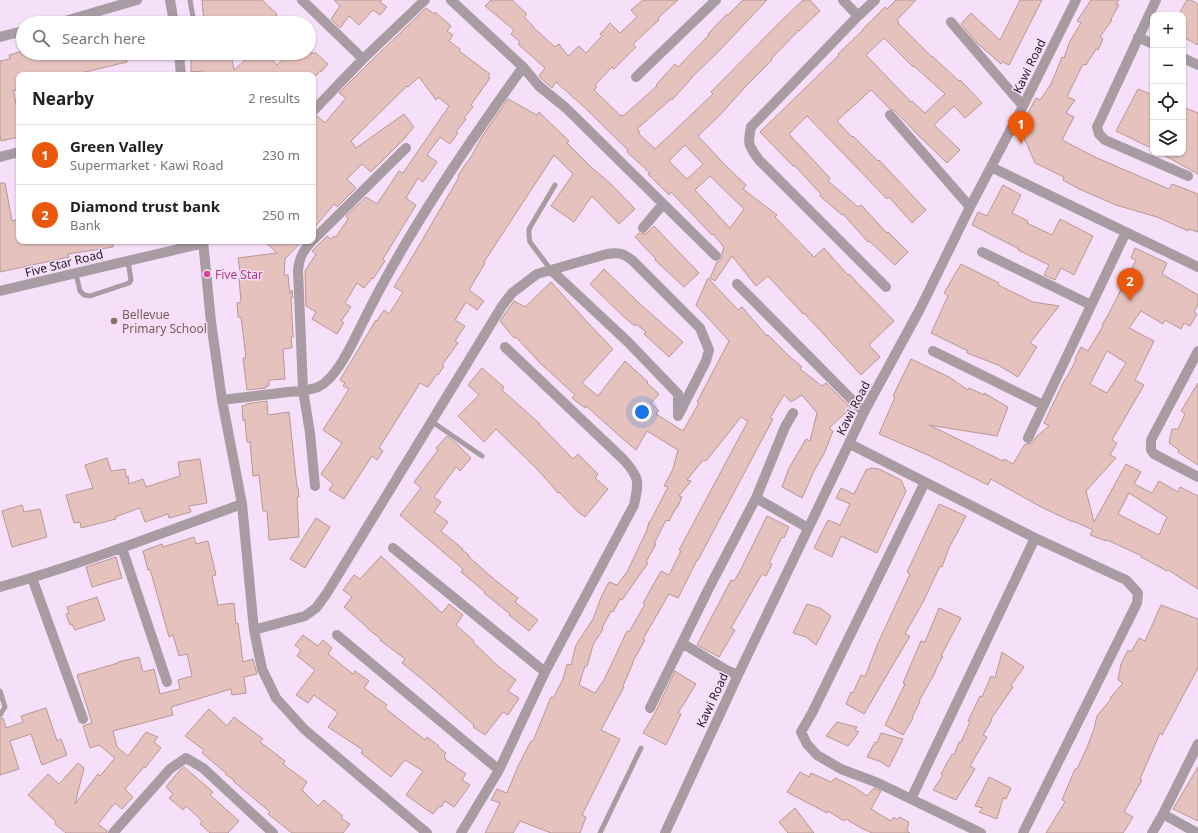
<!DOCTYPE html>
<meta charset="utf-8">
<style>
body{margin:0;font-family:"Noto Sans",sans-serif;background:#f6f6f6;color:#222}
.controls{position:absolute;right:12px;top:12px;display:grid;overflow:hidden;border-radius:8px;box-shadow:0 1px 3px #0004}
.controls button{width:36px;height:36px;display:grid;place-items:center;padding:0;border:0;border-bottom:1px solid #e0e0e0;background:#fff;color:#222;font:20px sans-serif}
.you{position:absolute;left:642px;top:412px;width:14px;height:14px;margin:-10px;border:3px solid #fff;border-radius:50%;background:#1a73e8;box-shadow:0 0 0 6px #1a73e833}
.badge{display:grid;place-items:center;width:26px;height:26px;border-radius:50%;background:#ea580c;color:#fff;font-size:13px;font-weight:700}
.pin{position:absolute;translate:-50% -33px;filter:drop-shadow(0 1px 2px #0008)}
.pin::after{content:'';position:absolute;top:21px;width:14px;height:12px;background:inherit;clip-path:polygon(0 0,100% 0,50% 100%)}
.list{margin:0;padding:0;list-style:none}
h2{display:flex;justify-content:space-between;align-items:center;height:52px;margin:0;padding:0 16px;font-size:17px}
h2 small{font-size:13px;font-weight:400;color:#767676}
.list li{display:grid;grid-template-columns:26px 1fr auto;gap:12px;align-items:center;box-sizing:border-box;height:60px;padding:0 16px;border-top:1px solid #e0e0e0}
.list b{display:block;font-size:15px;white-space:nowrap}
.list p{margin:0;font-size:13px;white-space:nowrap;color:#767676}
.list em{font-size:13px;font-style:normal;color:#767676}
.icon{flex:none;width:22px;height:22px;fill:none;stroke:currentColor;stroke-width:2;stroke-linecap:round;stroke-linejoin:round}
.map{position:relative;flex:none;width:1198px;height:833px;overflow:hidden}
.search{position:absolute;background:#fff;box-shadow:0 1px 3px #0004;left:16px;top:16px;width:300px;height:44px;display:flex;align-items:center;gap:10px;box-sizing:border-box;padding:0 14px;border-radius:22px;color:#767676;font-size:15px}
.panel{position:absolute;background:#fff;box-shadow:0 1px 3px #0004;left:16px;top:72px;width:300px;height:172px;border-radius:8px}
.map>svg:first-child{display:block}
</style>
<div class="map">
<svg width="1198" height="833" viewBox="0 0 1198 833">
<rect width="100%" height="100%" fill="#f5dff9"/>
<path fill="#e5c2be" stroke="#b89794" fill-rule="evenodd" d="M202,0H262L277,14L276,15L285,23H204Z
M334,0H382L380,2L387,7L380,15L373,10L359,25L349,16L340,28L331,19L340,6Z
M491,0H512L527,14L524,17L533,26V27L555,47L559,44L568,56L579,46L586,53L602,36L600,34L610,23L620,33L637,17L631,10L643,0H678L658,18L659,20L633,44L636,47L614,69L612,67L595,85L597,87L594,90L621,116L622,115L623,116L657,86L656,85L675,64L678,67L709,35L708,34L727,14L728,15L743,0H767L720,50L690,79H691L672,100L671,99L637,129L640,132L638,133L655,149L713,94L711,92L783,19L803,0H810L820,11L799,31V30L771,59L772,60L747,85L719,116L698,136L727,167L746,185L743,189L777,215L775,217L814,257L824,248L848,275L849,274L894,321L869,345L880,357L861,375L804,313L803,314L768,276L756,286L732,256L715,281L710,278L717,262L720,261L722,258V253L724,247L713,234L712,235L671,192L669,195L648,174L650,173L627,152L628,150L583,106L556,82L552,88L544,81L539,76L545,68L518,44L520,42L511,34L514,30L485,6ZM685,145L703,164L687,179L669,161ZM710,176L744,209L730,228L695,190Z
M896,0H916L897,20L899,22L898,23L932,57V56L959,81L960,80L982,103L965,118L954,106L934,125L960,150L947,163L920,137L895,111L890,109L871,90L837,121L852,137L853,136L878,161L879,160L926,210L912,223L889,197L887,199L807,116L789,134L830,178L828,181L858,207L861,205L887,233L888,232L908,252L895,265L869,241L868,242L843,214L842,215L820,196L821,194L794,165L793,166L760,132L839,55L838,54L863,30V29L885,7L887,9ZM884,38L913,67L914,66L945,94L925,113L912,101L911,102L866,55Z
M1020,0H1042L1009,65L1003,62L1001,64L977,43L961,24L971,13L1000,40Z
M1091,0H1119L1116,4L1119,5L1111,19L1112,20L1100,37L1103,39L1098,50L1096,49L1086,65L1083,64L1067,97L1075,100L1066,113L1074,117L1062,140L1097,158L1169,189L1172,184L1198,194V232L1189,229L1188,231L1157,217L1116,205L1079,189L1063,180L1064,177L1035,163L1020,128L1036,98L1040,100L1051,84L1062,57L1064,58L1070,41L1081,23L1077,21Z
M1187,0H1191L1198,4V45L1183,37V15H1178Z
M426,8L434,14L435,12L451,26L447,31L453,35L449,41L460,49L459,51L490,74L488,77L490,78L471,105L473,107L464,118L466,119L456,132L458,133L450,144L440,137L427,155L437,162L423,182L418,178L406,198L416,205L383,259L385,261L373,279L372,278L364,288L357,283L345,303L351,307L341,321L344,323L337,334L312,319L316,312L306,306L305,271L316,254L312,251L327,236L331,239L334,236L336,237L348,219L346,216L366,197L377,204L399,171L403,173L449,106L438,97L436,100L419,77L408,87L407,86L351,141L356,148L404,114L414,127L404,139L371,172L362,164L347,179L356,188L337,207L334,204L315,227L316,228L313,231V117L317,116L325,123L346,98L339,93L368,64L395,38Z
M23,51V53H125L127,62L73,75H19V89L13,91L19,116V137L1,141L0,135V61L10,59L9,55Z
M207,53H231L234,70L253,53H266L277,65L289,53H316L328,64L321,72L320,71L317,75H203V71L191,72V60L207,59Z
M1138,89L1153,95V149L1116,131Z
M508,99L537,115L539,112L569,141L567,143L591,167L611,184L635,209L619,224L592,196L574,222L551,206L573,174L554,155L484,262L485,263L469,290L484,301L477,310L466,302L455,320L465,326L455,341L458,343L442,365L444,366L438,375L437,374L428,387L420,383L379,448L383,451L377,460L372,456L344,499L329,490L333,484L321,474L342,443L323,430L349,389L343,386L345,383L340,380L376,320L377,321L384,310L389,314L403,292L394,287L414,254L459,177L458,176L465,165L471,157L483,135Z
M1183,107L1198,113V174L1160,153H1183Z
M0,183H5L12,221L19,219V241H113V247L68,254L69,257L0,272Z
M1003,185L1021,195L1012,213L1028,221L1027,223L1052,235L1060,219L1093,236L1074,275L1061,268L1055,280L1044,275L1049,265L1018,250L1019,249L972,225L978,212L987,216Z
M654,226L699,273L684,287L655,260L656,259L635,237L639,233L642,234H646Z
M264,241H303L301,244L300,243L285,259L284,275H288L290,294L292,290L293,298L291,297L293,337H291L292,348L283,349L285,379L269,380V386H266V388L247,390L243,358H246L241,317H238L237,303L241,302L239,278H241L238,258L277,253Z
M1135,248L1167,263L1162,274L1198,295V304L1194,312L1197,314L1190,326L1184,323L1181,329L1165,320L1163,324L1141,311L1129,328L1154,341L1135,380L1144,385L1112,440L1117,443L1110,455L1116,458L1086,491L1094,522L1126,464L1141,472L1134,484L1152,493L1159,481L1178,492L1180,487L1198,496V589L1168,570L1167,571L1141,557L1142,556L1107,540L1106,541L1090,535L1093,530L1073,521V522L1041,507L991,479L988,485L928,455L879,434L895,397L893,396L911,359L949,377L968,390L969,388L984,395V393L1008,407L997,436L929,425L1003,461L1004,459L1013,464L1025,444H1028L1032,443L1036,437L1049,426L1044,423L1065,379H1066L1076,360L1075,359L1081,347L1088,351L1103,326L1102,325L1108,315L1136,260L1131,258ZM1107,351L1126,363L1107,393L1090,384ZM1129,493L1167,517L1159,535L1118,514Z
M961,264L999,283L998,285L1033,302L1059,306L1030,343L1037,347L1018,377L998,365L967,353L968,351L931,333L948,296L944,293Z
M604,269L639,303L683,342L669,357L644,334L646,332L636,324L635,326L625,318L590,284Z
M708,278L738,310L742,307L767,336L768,335L790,357L802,367L800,369L822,386L826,383L851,408L829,428L833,431L824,454L814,471L802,498L782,487L789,468L806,439L810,441L817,413L802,395L791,402L784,395L770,418L773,419L698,560H697L678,598L669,594L643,639L645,640L632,663H633L623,686L624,687L601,730L620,739L582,815L586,817L580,833H551L520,821L513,833H485L500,803L491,800L497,789L507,793L518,766L531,741H533L551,697L553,698L563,679L567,664L571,665L576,645L593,619L602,595L609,582L617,585L627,572L647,530L649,522H650L668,487L664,486L673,469L678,450L647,431L636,450L631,446L586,406L585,408L572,398L575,395L540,363L516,337L514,338L500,321L514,301L525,307L551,282L590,325L613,349L582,383L598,396L625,361L648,382L647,383L659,394L651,403L659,411L656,414L683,431L699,403L697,402L729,341L696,305ZM741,417L748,421L679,550L681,551L669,575L661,571L643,603L645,604L629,632L627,631L604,680L595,693L579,685L585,666H587L590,656L593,645L603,629L602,628L611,611L613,612L620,599L622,600L648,563L646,562L656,544H654L666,520L669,521L676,508H677L682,497L679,496L691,481L687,480L703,460L706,461Z
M482,368L504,387L502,390L540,424H539L573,459L578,454L598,474L595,478L608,489L585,517L578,512L559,492L558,493L538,470L496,429L484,442L458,416L479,395L468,385Z
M1198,383V465L1178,452L1179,450L1169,443L1172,429H1178L1185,414L1181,411Z
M267,401L268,415L289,412L297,487H298L299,497H297L299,537L269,540L267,511H263L259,475L253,476L250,442H247L245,420L243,421L242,406L246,405V404Z
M447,436L455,442L471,458L460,471L456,467L434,497L441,502L434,512L448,522L441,531L463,549L462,550L469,555L468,556L495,580L518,598L515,602L538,620L529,631L509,615L510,614L484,593L485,592L461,572L463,569L400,515L421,488L414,482L438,450L436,448Z
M107,458L111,471L125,469L126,477L128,476L129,484L143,479L146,487L180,476L178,462L200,459L207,503L189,506L191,512L169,518L168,514L145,522L140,508L115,517L116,519L81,528L80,522L74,523L66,495L93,488L85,465Z
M871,468L879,469L901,480L906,491L877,553L841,536L832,557L814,548L828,520L840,525L850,504L836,498L841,488L854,494L866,470Z
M939,504L966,516L949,548L942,567L940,566L923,602L905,634L910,636L864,714L846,704L851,692L853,693L861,675L865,677L878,643L910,574L907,572Z
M22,505L24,512L40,509L47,537L12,547L2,511Z
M767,516L789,527L784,538L782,537L769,563L772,564L766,576L762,574L731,628L735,630L719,657L697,645L731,580L734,581L741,569Z
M316,518L330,527L305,568L290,559Z
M194,537L196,544L208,541L216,575L212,576L218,605L234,603L236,624L238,623L243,662L253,659L257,674L244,677L246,693L232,695L231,689L171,707L173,715L113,731L117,747L128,756L146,732L158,737L154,742L161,748L145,768L144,767L125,789L133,797L122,809L115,803L98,824L107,831V833H66L55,824L56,822L28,795L48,774L59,784L78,763L84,768L75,804L98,774L100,776L115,758L99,745L90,748L83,726L92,723L77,675L118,663V662L139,657L143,672L154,669L160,694L180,689L178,680L192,676L187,654L179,656L173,635L169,637L150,569L148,570L143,551L162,544L163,547Z
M381,556L442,613L449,604L463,615L456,625L474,641L473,642L498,666L516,680L508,691L519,698L508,715L503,712L485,735L473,727L474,725L423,680L402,663L405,659L380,640L381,639L368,629V628L344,607L352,597L343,590L354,575L360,579Z
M116,557L122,578L92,587L86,567Z
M97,597L105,620L75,630L72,624L70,625L66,614L69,613L67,607Z
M807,604L820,608L831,616L816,645L806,637L793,633Z
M1161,605L1198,619V668L1162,735L1160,733L1140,779L1142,780L1124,812L1133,817L1123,833H1046L1065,802L1062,800L1075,769H1077L1088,745L1094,729L1097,716L1111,699L1110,698L1123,683L1118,680L1121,664L1128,650L1131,652L1139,638L1145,641Z
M939,608L961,618L941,656H943L935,671H936L919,701L920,702L912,717L913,718L903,735L885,725L905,684L903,683L921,641L925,642Z
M303,635L318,646L323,640L332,648L328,654L353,674L355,671L369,681L364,688L387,705L385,708L425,740L427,737L439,746L438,747L446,753L444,756L446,758L445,759L466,774L462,780L470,785L454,807L445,801L441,807L440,806L433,814L420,805L406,795L423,771L405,760L391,777L361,753L363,750L328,727L338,713L314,695L308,703L296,695L315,670L297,656L301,650L295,645Z
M1002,652L1024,667L1011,685L1013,687L991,719L992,720L983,735L987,737L970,766L975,769L956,800L933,790L943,775L941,774L952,754L954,755L959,742H961L970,722L968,721L980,696L982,697L991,676L995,678Z
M675,671L696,684L678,713L681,714L666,745L643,733L656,711Z
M46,708L57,741L61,739L67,755L42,765L31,734L10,741L19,769L0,775V719L3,718L6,728L23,722L21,716Z
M209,709L227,726L234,717L263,739L260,742L285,761L283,764L307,782L302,790L318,806L324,800L343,816L341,818L350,824L343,833H292L268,814L270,812L233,781L234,780L225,774L226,773L202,753L204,750L185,736Z
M837,722L857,727L855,730L859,732L848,746L826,736Z
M881,733L903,739L889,767L879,761L867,757L875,742L877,743Z
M184,767L213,792L210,795L239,821L228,833H210L200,824L202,821L186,806L183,810L169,798L173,794L166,787L180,770Z
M1198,767V821L1173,809Z
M800,772L809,777L811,773L831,782L835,778L854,787L867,796L874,788L881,791L871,809L891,821L894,817L897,820L899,817L909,822L907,831L910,833H872L861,828L846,819L844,821L828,811L827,813L787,792Z
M989,777L1011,788L1006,799L1003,798L997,819L979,812L983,808L975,806Z
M795,808L814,833H788L779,822Z"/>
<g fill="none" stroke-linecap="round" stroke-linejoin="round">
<path stroke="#a89ba2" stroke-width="5" d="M190,0L194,23
M199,53V55
M551,270L530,242L529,236V229L555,185
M76,274L80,291L84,295L90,296L129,283L131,280L128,261
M431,421L482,456
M0,691L5,707L0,715
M600,833L641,748"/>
<path stroke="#a89ba2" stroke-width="10" d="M170,0L174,23
M302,0L363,59
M451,0L523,67L539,86L566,108L716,256
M843,0L858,16
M875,0L858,16L751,127C747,144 749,146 759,160L886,287
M1156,0L1097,127L1099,134L1105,140L1188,176
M951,22L1023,106
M58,23L137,0
M0,37L23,31
M1138,37L1153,44
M179,53L181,75
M1183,58L1198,65
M636,77L716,0
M313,111L363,59L425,0
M890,115L970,207
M0,157L19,152
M991,167L1198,267
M643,228L663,204
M313,240L406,148
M203,241L211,322L222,400L242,504L254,630L262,669L276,698L304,729L427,833
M312,241C303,250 299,258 298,270L303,390L310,433L315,486
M982,252L1091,305
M551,270L628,342L678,394V414
M737,284L864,412
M0,291L204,243
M933,351L1043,405
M1198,351L1151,440V450L1154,454L1198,477
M222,400C244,397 266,395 288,392C297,391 309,391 318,387C338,378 354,339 364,320C408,231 465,148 523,67
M1028,438L1126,232
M850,444L1035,538L1126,580L1138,593L1137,603L1023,833
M925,482L812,713L801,732L807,744L817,755L841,769L878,783L981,833
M756,498L808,528
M122,548L167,682
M393,548L545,672
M32,578L83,719
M0,587C82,564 162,533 242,504
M254,630L305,616L316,608L327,593L502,306L512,293L537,274L607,254C619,252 623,253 633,261L700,328L709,350L706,361L678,416
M337,635L499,770
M682,643L728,671L738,675
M650,708L709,588L756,498L785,427L793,413
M911,799L1035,538
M1163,814L1197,833
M113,833L170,769L186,758L203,768L273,833
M461,833L499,770L545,672L634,505C639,482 640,478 624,460L505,347
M665,833L738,675L864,412L920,309L970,207L1023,106L1076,0
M1152,833L1163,814L1198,744"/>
</g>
<circle fill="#d1479c" stroke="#f5dff9" stroke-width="1.5" cx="207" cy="274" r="4"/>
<circle fill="#8d6e63" stroke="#f5dff9" stroke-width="1.5" cx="114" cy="321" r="4"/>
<g text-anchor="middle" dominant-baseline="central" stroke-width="3" stroke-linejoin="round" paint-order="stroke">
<g font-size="12" fill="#251d26" stroke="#f5dff9">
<text transform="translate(1029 66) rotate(-64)">Kawi Road</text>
<text transform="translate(64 263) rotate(-14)">Five Star Road</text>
<text transform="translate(853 408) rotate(-63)">Kawi Road</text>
<text transform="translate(712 700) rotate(-65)">Kawi Road</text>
</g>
<g font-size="12" fill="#b23c85" stroke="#f5dff9" text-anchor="start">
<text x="215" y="274">Five Star</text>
</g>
<g font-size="12" fill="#785e54" stroke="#f5dff9" text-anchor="start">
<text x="122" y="314">Bellevue<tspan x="122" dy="14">Primary School</tspan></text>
</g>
</g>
</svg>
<div class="controls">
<button>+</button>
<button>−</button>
<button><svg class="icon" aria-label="locate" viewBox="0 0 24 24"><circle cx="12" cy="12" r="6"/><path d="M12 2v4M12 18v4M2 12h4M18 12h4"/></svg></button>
<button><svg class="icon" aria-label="layers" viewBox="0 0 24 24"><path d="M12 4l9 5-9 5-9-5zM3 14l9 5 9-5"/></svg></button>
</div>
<div class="you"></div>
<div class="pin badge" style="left:1021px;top:144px">1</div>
<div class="pin badge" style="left:1130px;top:301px">2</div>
<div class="search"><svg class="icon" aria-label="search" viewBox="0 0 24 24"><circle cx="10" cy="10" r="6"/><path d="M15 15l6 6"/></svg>Search here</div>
<section class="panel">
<h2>Nearby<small>2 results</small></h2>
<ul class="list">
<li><span class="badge">1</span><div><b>Green Valley</b><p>Supermarket · Kawi Road</p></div><em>230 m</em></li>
<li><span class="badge">2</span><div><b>Diamond trust bank</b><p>Bank</p></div><em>250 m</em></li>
</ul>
</section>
</div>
